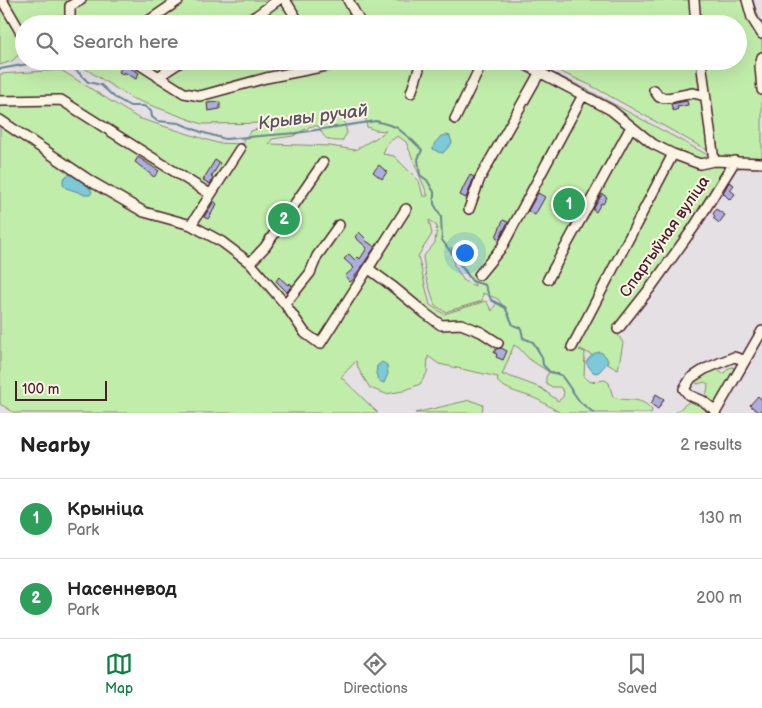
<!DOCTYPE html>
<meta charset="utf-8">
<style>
body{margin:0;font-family:"Balsamiq Sans",sans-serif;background:#f6f6f6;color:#222}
.scale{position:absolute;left:15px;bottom:12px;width:92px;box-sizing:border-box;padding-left:5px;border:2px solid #4a1f2b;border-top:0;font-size:14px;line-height:18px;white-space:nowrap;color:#4a1f2b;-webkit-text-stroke:4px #fcf5e5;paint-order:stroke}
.you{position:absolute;left:464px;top:252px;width:18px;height:18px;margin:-12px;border:4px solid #fff;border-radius:50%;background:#1a73e8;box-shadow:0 0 0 8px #1a73e833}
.badge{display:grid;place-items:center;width:32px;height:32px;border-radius:50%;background:#0b8043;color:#fff;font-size:16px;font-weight:700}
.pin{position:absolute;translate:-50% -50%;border:2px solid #fff;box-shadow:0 1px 5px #0006}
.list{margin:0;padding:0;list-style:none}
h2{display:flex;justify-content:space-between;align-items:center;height:65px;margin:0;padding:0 20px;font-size:21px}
h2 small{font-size:16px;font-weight:400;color:#767676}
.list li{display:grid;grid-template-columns:32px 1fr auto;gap:15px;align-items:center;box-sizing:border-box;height:80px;padding:0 20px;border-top:1px solid #e0e0e0}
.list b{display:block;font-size:19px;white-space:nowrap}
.list p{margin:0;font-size:16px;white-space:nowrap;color:#767676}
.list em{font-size:16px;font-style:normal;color:#767676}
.icon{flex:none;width:28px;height:28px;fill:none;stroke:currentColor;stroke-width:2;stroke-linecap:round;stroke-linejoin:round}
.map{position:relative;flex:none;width:762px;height:413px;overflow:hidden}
.search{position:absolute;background:#fff;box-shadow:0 5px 20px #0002;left:15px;right:15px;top:15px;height:55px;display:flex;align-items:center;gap:12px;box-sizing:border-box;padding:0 18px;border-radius:28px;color:#767676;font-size:19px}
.sheet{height:225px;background:#fff}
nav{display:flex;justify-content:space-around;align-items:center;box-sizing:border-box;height:70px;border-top:1px solid #e0e0e0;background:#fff;font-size:14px;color:#767676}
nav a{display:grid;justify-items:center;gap:2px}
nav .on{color:#0b8043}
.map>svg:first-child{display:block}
</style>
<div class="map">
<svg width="762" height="413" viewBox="0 0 762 413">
<rect width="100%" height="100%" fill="#e4e0e4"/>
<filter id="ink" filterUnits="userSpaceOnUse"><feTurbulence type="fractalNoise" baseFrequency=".02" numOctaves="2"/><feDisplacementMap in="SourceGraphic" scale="10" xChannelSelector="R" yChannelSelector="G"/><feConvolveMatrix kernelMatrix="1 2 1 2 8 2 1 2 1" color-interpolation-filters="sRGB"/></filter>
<g filter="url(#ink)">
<path fill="#c1edaa" stroke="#86866a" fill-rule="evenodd" d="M0,0H77L67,24H24V50L12,61L0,65Z
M85,0H753L762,28V161L723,159L590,85L536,61H738V24H74L72,6Z
M78,61H529L584,88L730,167L672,254L614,328L623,343L618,370L581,349L579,350L585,352L584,377L591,382L605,380L609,383L613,397C630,403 639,395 652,410L651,413H558L559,412C550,407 542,401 534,398C521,393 507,391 497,381L498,377L439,364L428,356L427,373L420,384L403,391L386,394L370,388L359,370L356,361L341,377L378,413H15L0,404V74L61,70L138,118L217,143L244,144L243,140L251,131L275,123L202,124L131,98L78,64ZM365,115L367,127L375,130L386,131C377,139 365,143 355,150L330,146L269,144L272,139L293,136L311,126H319C324,140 328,141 342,141L347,133L344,120ZM398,136L406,142L428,196H423L419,181L394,156L383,154L387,143ZM429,220L437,226L435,243L423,257L426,277L435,305L445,312L482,301L483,293L498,299L504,308L496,303L492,311L486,301L444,314L430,305L418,256L432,234ZM451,247L475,285V286L464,281L454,265ZM514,345L519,348L529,359L549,372L546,377V383L552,387H560L564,392L563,397L558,401L541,388L506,375H502Z
M721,365L718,370L723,374L729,368L733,367L735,373L716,403L711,404L706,401C705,396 708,391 708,384L705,382L697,384L695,381L696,377Z
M470,400L483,405L482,413H415Z
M691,400L701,402L707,413H675Z"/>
<path fill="#7bc9d8" stroke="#678593" d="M447,135L450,136L452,143L443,153L438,152L433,149L434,144L441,136Z
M70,174C79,178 87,183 92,192L90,195H85L78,192L66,188L63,185V180L66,176Z
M599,352C604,353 607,357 608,362L599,372L596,373L593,372L586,363C588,358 594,353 599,352Z
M382,362L387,365L388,374L384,383L379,381L376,374L377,366Z"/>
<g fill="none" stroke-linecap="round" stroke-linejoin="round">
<path stroke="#678593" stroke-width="2" d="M0,69L28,64H66L78,72L88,82L101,85L114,97L130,106H144L151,111L152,117L157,121L179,123L201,132L225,139L296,133L376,121L396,127L413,141L422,150L418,159L420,175L427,180L434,192V204L441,216L442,240L472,281L485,285L491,300L505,307L513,325L521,328L523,338L533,342L542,357L543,365L550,372L561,375L580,402L594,413"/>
</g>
<path fill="#abafe0" stroke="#4a1f2b" d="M123,64L139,73L136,79L124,72L123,74L119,72Z
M687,101L688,105L677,107L678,109L673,111L671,104Z
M220,102V109L208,111L207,103Z
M138,157L159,171L154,177L135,162Z
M215,160L220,163L211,177L213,178L210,184L203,180Z
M379,165L387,172L382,179L373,172Z
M470,175L474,177L466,198L460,195L464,186Z
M729,182L734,185L730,190L735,194L730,200L723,193Z
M538,193L545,197L535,215L528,211Z
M602,194L607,197L603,204L601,203L596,212L593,210Z
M214,201L217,204L208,219L204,217Z
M716,209L725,215L719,223L713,218L715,216L713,214Z
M503,220L508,222L499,239L496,237Z
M359,232L366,239L365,240L375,247L355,276V278L350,282L345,276L354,268L344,259L349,254L355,260L358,257L360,259L367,248L355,237Z
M279,277L288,285L290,283L292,285L287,292L276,281Z
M501,348L507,351L503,360L496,357L497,354L494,353L496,349Z
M656,394L664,399L658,409L651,404Z
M758,396L762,400V408L759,413L750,405Z"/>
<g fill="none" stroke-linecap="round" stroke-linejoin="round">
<g stroke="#4a1f2b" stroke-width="12">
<path id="minor" d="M2,0L24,38
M285,0L300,24
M348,0L361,24
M694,0L696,24
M747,0L752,18L762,34
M70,24V6L81,0
M144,24L179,0
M239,24L256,16L278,0
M762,57L760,66L762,90
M134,61L184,93L200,96L266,78L351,61
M518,61L583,95L611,110L653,144L673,154L700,164L714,161L762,163
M701,61L714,161
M158,77L182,61
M654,90L659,97L668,98L693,93L705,96
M411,93L419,69V61
M0,101L61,100L210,194
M455,119L483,61
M0,120L92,182L144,212L191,225L240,149
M469,209L480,178L540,72
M191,225L222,242L250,263L285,304L310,273L317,256L339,225
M250,263L265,247L323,163
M369,269L392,286L426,314L441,325L461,324L481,332L498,343
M479,275L502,247L583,95
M548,279L631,127
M285,304L305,333L320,344L406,209
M618,329L651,287L694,227L735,161
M572,347L673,154
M716,411L703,401L689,395L684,389L691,378L705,369L734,357L744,360
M715,413L762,331"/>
</g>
<use href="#minor" stroke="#fcf5e5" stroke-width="9"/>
</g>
</g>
<g text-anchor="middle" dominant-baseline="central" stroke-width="4" stroke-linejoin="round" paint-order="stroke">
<g font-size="16" fill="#4a1f2b" stroke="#fcf5e5">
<text transform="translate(665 237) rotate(-55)">Спартыўная вуліца</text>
</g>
<g font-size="18" font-style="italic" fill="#59525f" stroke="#fcf5e5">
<text transform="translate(313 117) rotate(-7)">Крывы ручай</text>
</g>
</g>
</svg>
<div class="scale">100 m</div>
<div class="you"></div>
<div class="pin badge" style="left:569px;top:204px;background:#2e9e5b">1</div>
<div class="pin badge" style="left:284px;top:219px;background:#2e9e5b">2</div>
<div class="search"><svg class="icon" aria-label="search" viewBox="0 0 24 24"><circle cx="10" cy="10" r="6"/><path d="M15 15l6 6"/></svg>Search here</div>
</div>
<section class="sheet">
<h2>Nearby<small>2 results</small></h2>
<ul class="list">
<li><span class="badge" style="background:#2e9e5b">1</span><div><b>Крыніца</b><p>Park</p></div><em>130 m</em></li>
<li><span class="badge" style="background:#2e9e5b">2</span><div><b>Насенневод</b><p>Park</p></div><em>200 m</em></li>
</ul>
</section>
<nav>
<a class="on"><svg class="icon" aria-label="map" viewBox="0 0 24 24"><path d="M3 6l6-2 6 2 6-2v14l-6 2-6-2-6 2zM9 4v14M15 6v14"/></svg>Map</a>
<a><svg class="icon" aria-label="directions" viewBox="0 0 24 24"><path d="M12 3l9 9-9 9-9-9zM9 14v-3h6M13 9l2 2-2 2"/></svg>Directions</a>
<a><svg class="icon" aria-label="saved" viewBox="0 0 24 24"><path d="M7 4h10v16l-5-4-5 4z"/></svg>Saved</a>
</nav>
